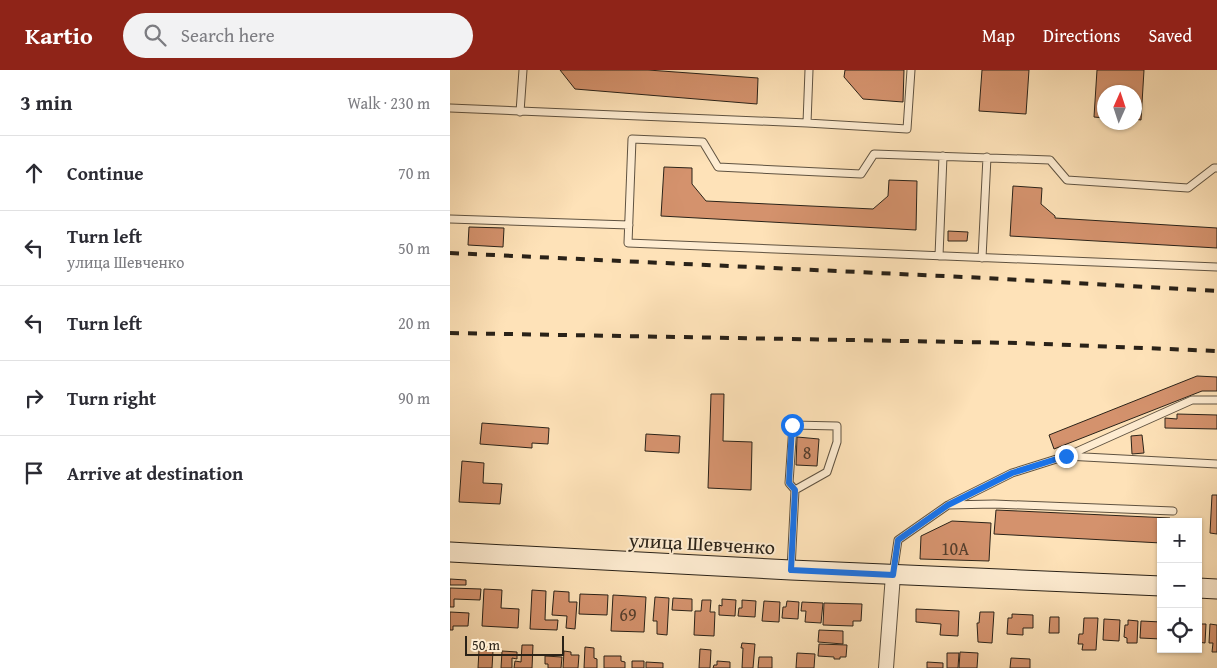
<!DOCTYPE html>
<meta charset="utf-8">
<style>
body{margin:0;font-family:"Gentium Book Plus",serif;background:#f2f2f3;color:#2b2b33}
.controls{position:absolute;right:15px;bottom:15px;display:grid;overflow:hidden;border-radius:0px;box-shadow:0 1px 4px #0004}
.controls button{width:45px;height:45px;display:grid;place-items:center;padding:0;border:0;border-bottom:1px solid #e1e1e2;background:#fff;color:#2b2b33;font:25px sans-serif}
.compass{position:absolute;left:647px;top:15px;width:45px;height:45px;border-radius:50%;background:#fff;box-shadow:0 1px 4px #0004;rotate:3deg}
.scale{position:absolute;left:15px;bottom:12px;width:99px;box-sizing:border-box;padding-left:5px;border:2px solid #2a2218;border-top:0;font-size:14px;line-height:18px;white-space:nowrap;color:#2a2218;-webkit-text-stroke:4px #feecd1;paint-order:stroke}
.stop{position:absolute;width:15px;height:15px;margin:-11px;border:4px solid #1a73e8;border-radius:50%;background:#fff}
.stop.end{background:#1a73e8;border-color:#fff;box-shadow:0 1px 5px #0008}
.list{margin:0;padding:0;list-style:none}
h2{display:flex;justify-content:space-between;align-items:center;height:65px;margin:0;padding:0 20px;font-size:21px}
h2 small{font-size:16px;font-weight:400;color:#7c7c81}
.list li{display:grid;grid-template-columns:32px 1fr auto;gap:15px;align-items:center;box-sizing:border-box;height:75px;padding:0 20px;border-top:1px solid #e1e1e2}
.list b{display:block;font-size:19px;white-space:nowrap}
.list p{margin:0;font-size:16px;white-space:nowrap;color:#7c7c81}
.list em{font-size:16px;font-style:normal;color:#7c7c81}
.icon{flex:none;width:28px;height:28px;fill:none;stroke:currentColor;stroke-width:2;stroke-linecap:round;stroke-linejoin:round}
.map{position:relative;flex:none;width:767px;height:598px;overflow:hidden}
header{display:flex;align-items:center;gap:30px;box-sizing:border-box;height:70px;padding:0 25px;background:#8f2418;color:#fff}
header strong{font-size:24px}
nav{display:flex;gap:28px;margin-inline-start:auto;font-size:18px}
.search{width:350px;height:45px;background:#f2f2f3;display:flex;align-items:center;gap:12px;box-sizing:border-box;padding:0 18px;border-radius:28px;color:#7c7c81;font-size:19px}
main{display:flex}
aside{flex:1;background:#fff}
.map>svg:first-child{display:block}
</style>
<header>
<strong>Kartio</strong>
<div class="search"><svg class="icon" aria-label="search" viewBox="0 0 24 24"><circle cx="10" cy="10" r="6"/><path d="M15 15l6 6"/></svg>Search here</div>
<nav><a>Map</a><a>Directions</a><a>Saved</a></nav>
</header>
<main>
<aside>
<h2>3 min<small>Walk · 230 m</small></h2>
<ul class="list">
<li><svg class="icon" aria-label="ahead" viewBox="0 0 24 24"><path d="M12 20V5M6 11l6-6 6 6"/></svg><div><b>Continue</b></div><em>70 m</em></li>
<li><svg class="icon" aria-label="left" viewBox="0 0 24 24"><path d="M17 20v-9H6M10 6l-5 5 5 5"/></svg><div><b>Turn left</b><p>улица Шевченко</p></div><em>50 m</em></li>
<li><svg class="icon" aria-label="left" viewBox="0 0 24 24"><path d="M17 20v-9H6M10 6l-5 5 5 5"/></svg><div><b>Turn left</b></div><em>20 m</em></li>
<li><svg class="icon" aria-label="right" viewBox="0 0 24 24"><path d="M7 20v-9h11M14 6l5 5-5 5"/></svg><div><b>Turn right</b></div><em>90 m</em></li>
<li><svg class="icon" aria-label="arrive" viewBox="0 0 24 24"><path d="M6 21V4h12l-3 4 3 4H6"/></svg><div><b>Arrive at destination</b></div></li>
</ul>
</aside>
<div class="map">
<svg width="767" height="598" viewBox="0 0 767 598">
<rect width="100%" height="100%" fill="#fee2b8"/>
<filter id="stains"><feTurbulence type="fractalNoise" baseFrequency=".004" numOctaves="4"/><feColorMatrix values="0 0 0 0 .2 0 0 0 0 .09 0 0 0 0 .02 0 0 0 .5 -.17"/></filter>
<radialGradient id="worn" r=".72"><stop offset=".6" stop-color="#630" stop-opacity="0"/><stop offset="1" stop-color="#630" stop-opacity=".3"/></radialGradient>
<path fill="#d4926d" stroke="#2a2218" d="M110,0H198L308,8L307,34L125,19Z
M395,0H454L453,32L413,29L394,7Z
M532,0H579L576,44L529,41Z
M647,0H694L691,50L684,49V22H654V48L644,47Z
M214,97L242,98V114L256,131L423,139L438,126L439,110L467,111L466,160L211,146Z
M563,116L592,118L591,134L605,146V148L767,158V178L560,166Z
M19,157L54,158L53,177L18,175Z
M498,161L518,162L517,171H498Z
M747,306L767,307V321H752L604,379L599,365Z
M261,324H274L273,371L302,372L301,420L258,418Z
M727,344L767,345V359L715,358V348L727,349Z
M32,353L99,358L98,374L82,373V378L30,374Z
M196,364L230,366L229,383L195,381Z
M692,365L694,383L682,384L681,366Z
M347,367L369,369L367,396L346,395Z
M12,391L34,393L33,413L52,414L50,434L9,432Z
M762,425H767V464L760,463Z
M546,440L720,448V452H711V473L544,464Z
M502,451L541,453L539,491L470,489L471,466Z
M0,509L16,510V515H0Z
M0,518L31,519L30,530L4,529V537H0Z
M34,519L52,520L51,538L69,539L68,558L32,556Z
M82,520L96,521L95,550H108L107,560L80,559Z
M104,521L119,522V532H127L125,559L116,558L117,546L102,545Z
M130,524L158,525L157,545L129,544Z
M163,525L196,527L194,562L161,561Z
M205,527L219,528L217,565L207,564V551H203Z
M223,528L242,529V541L222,540Z
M272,529L286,530L285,546L269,545V535L272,536Z
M252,530H261L260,542H265L264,566L244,565L245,541H251Z
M292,530L306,531L305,547L288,546L289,538H292Z
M314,531L330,532L329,552L312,551Z
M337,531L349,532L348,549L332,548L333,537H336Z
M352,532L373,533L371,553L355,552L356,541H351Z
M374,533L412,534L411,551H403V556L373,555Z
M466,539L509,541L508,566L490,565L491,554L466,552Z
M0,542L19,543L18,556H3V560H0Z
M530,542H544L542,573L528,572L527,553H529Z
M562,544L583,545V558H573V565L557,564L558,548H562Z
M600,547H609V563H599Z
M634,548H648L646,580H632L633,574H628L629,564H633Z
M654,549L670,550L669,571L653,570Z
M678,550L688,551L687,573H677V568L674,567L675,555H678Z
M691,551L711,552V569L690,568Z
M748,554H756L755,573L748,572Z
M760,554L767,555V582H762L763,573H759Z
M369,560L393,561V574L368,572Z
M292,573L305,574L303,598H292L293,578H291Z
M369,574L397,575L396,587H390V589H384V587L368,586Z
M72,575H83L82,598H64L65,591L71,592Z
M135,577L144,578V588L147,589V598H134Z
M250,579L261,580L260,598H249Z
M29,580L43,581L42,598H28Z
M52,581L67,582V589L62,588V598H51Z
M114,581L121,582V585H129L128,598H113Z
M510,582L528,583L527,598H509Z
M347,583L365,584L364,598H346Z
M497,583H509L508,598H497Z
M95,586L112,587L111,598H98V594H95Z
M154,586H171V591L175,592V598H154Z
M309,587H322V598H308Z
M561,588L580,589V598H560Z
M182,591H194V598H182Z
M267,591L280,592V598H263L264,595H267Z
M196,592L213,593V598H196Z
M477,592L493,593V598H477Z"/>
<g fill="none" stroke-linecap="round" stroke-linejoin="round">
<g stroke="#5f5240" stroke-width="9">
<path id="service" d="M359,0L357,53L457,59L461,0
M0,38L357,53
M70,42L73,0
M767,98H764L738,118L617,110L600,90L424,84L411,104L268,97L253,72L182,69L178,173L767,197
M0,149L179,155
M489,186L493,86
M532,188L537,87
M617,386L742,330H767
M500,434L562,403L616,386L767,394
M341,499L345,420L377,402L387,372V356L343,355L339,413L345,420
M443,504L448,470L498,435L544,434L723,441"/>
</g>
<g stroke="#5f5240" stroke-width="16">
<path id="minor" d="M436,598L443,505"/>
</g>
<g stroke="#2a2218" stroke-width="21">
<path id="secondary" d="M0,482L341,500L711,516
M748,518L767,519"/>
</g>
<use href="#service" stroke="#feecd1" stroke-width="7"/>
<use href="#minor" stroke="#feecd1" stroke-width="14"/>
<use href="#secondary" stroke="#feecd1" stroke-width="19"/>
<path stroke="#2a2218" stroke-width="4" stroke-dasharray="9 9" stroke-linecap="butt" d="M0,183L536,208L767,221
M0,263L569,273L767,281"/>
</g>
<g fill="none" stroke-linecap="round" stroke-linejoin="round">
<path stroke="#1a73e8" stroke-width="6" d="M342,355L339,413L345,420L341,500L443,505L448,470L498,435L562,403L616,386"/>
</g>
<g text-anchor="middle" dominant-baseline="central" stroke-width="4" stroke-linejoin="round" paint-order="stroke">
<g font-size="18" fill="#543e2d">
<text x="357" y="382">8</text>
<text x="505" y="478">10А</text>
<text x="178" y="544">69</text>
</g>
<g font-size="20" fill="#2a2218" stroke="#feecd1">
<text transform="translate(252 473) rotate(3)">улица Шевченко</text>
</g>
</g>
<rect width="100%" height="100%" filter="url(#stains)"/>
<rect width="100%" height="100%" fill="url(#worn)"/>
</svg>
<div class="controls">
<button>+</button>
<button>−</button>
<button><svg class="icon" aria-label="locate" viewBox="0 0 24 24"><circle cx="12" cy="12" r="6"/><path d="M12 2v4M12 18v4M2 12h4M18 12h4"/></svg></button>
</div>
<svg class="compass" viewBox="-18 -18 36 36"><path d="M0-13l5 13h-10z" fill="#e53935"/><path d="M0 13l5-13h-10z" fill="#7c7c81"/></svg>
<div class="scale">50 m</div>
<div class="stop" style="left:342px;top:355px"></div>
<div class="stop end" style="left:616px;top:386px"></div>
</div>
</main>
